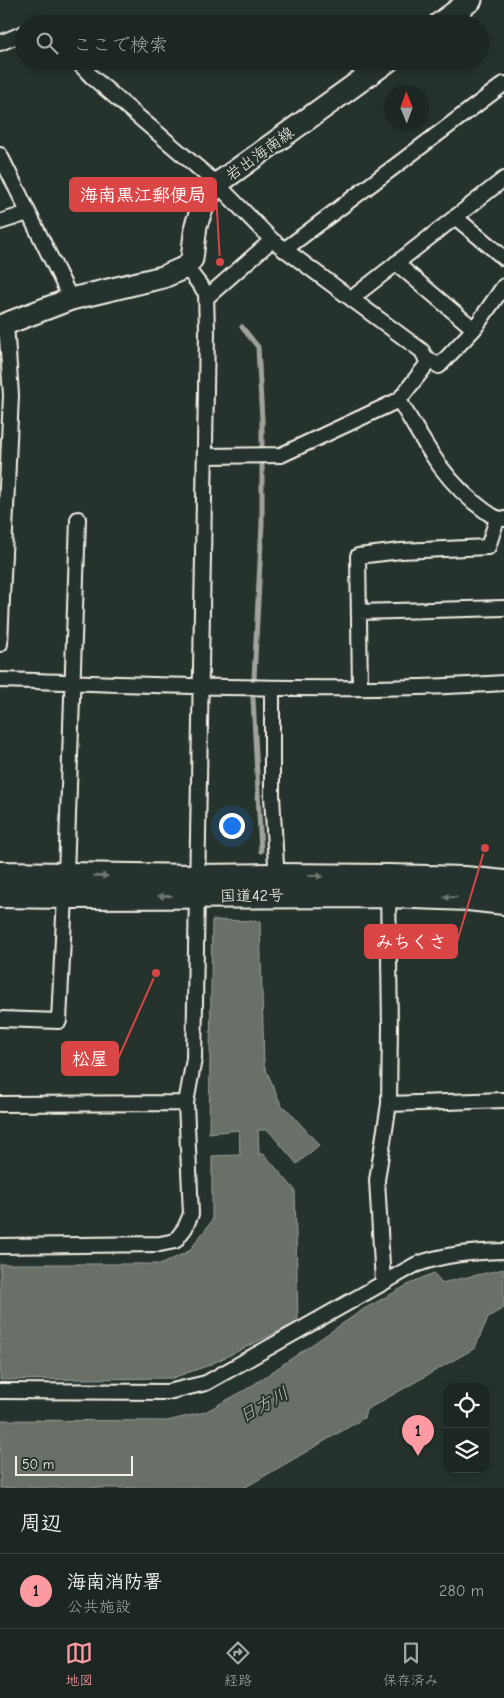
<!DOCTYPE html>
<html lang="ja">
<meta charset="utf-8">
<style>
body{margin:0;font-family:"Comic Neue","Klee One",sans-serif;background:#29322f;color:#f1f3f6}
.controls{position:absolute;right:15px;bottom:15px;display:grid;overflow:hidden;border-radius:10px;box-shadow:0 2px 8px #0003}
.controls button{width:45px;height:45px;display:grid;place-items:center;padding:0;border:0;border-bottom:1px solid #3a4340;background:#1c2622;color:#f1f3f6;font:25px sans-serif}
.compass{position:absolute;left:384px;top:85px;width:45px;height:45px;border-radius:50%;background:#1c2622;box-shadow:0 2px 8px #0003;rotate:359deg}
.scale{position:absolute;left:15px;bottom:12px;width:118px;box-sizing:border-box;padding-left:5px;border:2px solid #f4f1e8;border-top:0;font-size:14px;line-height:18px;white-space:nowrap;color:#f4f1e8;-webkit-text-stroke:4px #26332d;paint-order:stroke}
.you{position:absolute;left:231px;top:825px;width:18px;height:18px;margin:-12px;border:4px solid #fff;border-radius:50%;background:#1a73e8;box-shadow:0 0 0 8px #1a73e833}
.badge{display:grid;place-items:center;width:32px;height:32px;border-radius:50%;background:#ff9aa2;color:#111;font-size:16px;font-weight:700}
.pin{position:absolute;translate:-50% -41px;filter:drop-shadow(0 1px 2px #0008)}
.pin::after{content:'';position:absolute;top:26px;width:18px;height:15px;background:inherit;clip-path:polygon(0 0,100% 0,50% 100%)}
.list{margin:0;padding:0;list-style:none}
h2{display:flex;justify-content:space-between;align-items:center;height:65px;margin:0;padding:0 20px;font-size:21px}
h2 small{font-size:16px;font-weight:400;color:#a0a5a5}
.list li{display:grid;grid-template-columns:32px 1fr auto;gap:15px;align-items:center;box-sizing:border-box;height:75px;padding:0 20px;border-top:1px solid #3a4340}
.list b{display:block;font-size:19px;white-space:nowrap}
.list p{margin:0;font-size:16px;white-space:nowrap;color:#a0a5a5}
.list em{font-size:16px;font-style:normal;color:#a0a5a5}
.icon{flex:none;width:28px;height:28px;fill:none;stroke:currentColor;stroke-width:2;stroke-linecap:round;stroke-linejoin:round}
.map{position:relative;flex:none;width:504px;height:1488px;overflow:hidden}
.search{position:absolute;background:#1c2622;box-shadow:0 2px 8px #0003;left:15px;right:15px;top:15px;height:55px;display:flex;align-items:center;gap:12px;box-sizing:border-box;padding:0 18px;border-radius:28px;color:#a0a5a5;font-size:19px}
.sheet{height:140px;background:#1c2622}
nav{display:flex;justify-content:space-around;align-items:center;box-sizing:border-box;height:70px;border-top:1px solid #3a4340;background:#1c2622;font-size:14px;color:#a0a5a5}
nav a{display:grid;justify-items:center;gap:2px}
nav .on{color:#ff9aa2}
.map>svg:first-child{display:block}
</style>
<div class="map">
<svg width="504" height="1488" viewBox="0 0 504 1488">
<rect width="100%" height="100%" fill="#26332d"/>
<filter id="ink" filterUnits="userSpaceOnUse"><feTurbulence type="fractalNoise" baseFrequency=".02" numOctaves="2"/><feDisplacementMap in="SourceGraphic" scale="10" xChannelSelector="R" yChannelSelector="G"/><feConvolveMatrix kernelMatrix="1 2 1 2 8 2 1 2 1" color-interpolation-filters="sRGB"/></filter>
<g filter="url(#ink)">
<path fill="#676f68" stroke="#9fa39b" d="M212,920L260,921L264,1065L282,1107L286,1108L319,1145L297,1164L268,1130H258L259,1154H264L295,1190L298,1322L207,1366L172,1378L0,1380V1264H162L189,1251L212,1221V1156L240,1155L239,1130L209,1133Z
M504,1269V1308L488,1317L475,1348L366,1410L364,1418L244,1488H0V1420L167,1421L205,1412L247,1389L364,1309L415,1281L434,1273L441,1283Z"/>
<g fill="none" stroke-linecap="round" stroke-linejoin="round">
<path stroke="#9fa39b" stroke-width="5" d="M242,327L258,347L262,420V523L253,698L261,851"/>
<g stroke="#f4f1e8" stroke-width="18">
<path id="street" d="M0,43L24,33
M77,61L92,77L217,184L272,240L422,351L428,363L399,400L281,455L206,456
M0,155L71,299
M455,217L504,258
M0,222L28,213
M284,250L504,84
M396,263L474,329
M206,298L272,240
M352,298L504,179
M425,357L439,366L474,329L504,286
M399,400C424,442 443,481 484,510C491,515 495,519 504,519
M359,612L504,608
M0,644L11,395L6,324
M0,680C168,685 336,694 504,683
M360,687L358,556L401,551L488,547L497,519
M272,688V796L277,882
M66,876L78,519
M0,1019L59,1021L65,896
M0,1104L186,1103
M389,1104L504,1100
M0,1246L160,1244L175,1241L185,1228L191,1214L186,1103L194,1059L207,332L206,293L186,267
M383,1282L377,1180L389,1104L390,1028L388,889
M0,1391L168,1392L206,1383L415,1265C444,1254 473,1252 504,1251"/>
</g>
<g stroke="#f4f1e8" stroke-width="25">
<path id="primary" d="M439,24L471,0
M0,326L71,299L163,277L186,267L192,259L196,225L205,201L217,184L388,61"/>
</g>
<g stroke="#f4f1e8" stroke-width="28">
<path id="highway" d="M0,874L197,877L277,876L389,877L465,879L504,883
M0,895L65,896L388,895L468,898L504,902"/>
</g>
<use href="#street" stroke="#26332d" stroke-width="14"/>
<use href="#primary" stroke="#26332d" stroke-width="21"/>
<use href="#highway" stroke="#26332d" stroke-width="24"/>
</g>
<defs><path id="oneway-solid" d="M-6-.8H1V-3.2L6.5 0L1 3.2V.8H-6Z" transform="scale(1.25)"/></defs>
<g fill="#6e766e">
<use href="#oneway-solid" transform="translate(101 876) rotate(1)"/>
<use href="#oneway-solid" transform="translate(316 876) rotate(1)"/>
<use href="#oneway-solid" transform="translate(165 896) rotate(180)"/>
<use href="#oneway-solid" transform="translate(450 897) rotate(-178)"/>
</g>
</g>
<g text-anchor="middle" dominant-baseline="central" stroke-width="4" stroke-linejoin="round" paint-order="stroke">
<g font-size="16" fill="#f4f1e8" stroke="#26332d">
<text transform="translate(260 154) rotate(-36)">岩出海南線</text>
<text transform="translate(252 896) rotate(-1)">国道42号</text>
</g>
<g font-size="18" font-style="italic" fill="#bcbdb5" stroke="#26332d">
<text transform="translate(264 1405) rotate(-29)">日方川</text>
</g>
</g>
<path fill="none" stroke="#da4645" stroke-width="2" d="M220 262L216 194M485 848L457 942M156 973L118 1059"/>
<g fill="#da4645" stroke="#26332d" stroke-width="2">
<circle cx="220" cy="262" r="5"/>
<circle cx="485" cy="848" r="5"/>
<circle cx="156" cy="973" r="5"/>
</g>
<g fill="#da4645" stroke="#da4645" stroke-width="2">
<rect x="70" y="178" width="146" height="33" rx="5"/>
<rect x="365" y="925" width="92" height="33" rx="5"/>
<rect x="62" y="1042" width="56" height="33" rx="5"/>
</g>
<g font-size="18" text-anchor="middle" font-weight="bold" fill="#fff">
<text x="143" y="201">海南黒江郵便局</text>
<text x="411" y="948">みちくさ</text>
<text x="90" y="1065">松屋</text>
</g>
</svg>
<div class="controls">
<button><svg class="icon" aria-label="locate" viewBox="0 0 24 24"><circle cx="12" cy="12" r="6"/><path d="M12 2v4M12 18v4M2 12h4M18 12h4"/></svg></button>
<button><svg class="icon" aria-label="layers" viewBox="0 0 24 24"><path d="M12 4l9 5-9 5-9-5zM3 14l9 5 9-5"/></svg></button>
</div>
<svg class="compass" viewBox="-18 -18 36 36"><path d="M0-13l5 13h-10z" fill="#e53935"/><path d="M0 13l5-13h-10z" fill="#a0a5a5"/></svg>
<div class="scale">50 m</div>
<div class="you"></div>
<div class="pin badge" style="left:418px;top:1456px">1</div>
<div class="search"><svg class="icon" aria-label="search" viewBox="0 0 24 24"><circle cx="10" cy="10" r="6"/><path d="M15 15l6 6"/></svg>ここで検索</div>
</div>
<section class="sheet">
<h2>周辺<small></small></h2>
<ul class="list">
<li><span class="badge">1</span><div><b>海南消防署</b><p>公共施設</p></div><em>280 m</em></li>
</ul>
</section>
<nav>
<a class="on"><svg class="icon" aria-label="map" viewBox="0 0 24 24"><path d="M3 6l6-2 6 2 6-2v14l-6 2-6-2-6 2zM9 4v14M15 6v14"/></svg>地図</a>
<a><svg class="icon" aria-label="directions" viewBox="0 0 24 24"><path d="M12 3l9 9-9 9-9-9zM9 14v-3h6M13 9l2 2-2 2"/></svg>経路</a>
<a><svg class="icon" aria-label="saved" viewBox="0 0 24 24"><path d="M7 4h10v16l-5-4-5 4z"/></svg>保存済み</a>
</nav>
